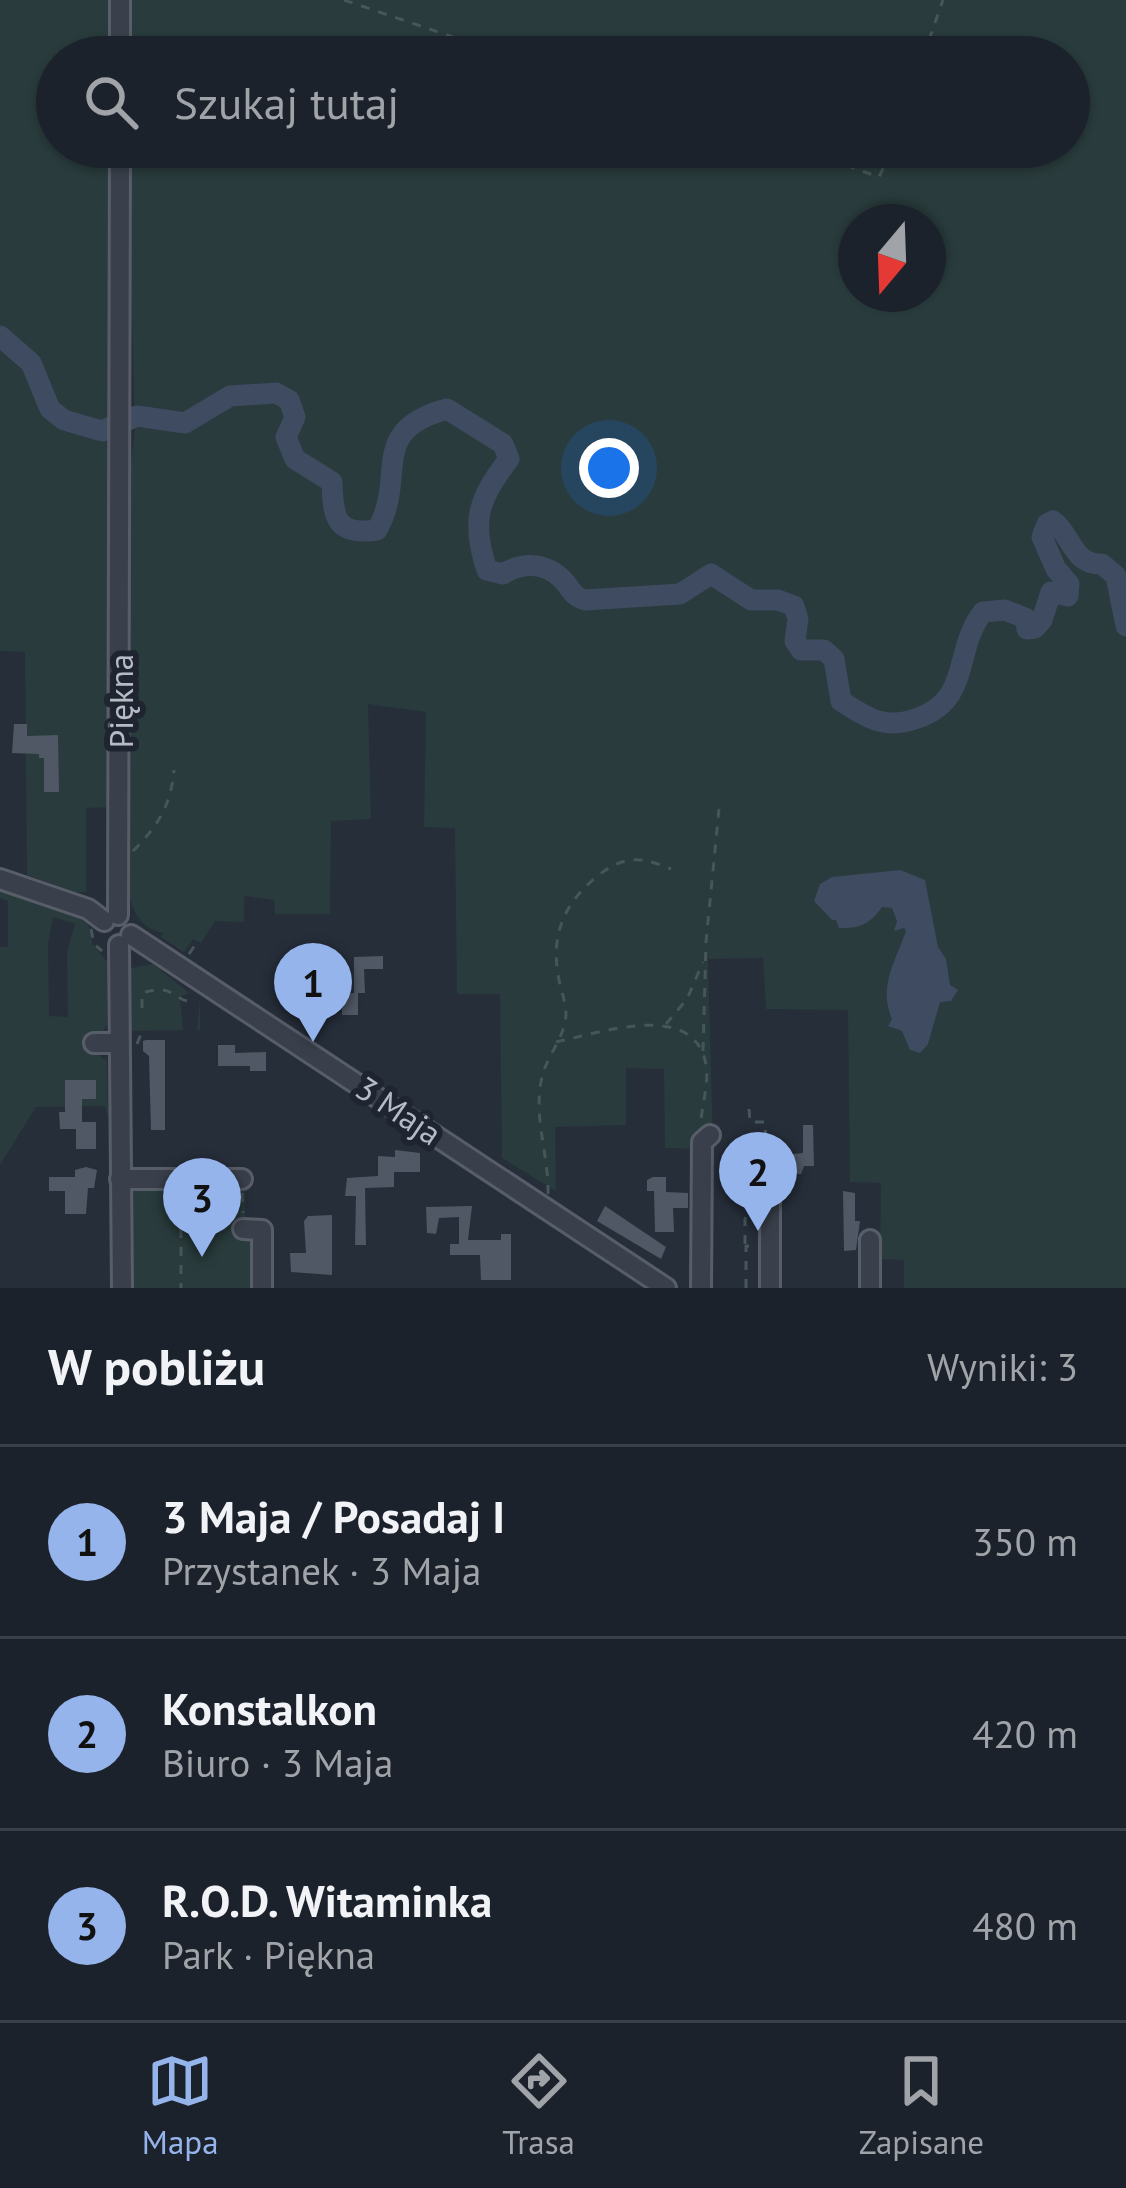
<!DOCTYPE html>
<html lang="pl">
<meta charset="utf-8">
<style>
body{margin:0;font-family:"PT Sans",sans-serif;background:#292f38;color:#f1f3f6}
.compass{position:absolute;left:838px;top:204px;width:108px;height:108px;border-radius:50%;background:#1c222c;box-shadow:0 3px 9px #0004;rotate:199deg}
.you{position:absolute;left:609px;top:468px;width:42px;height:42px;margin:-30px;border:9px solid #fff;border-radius:50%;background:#1a73e8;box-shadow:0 0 0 18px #1a73e833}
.badge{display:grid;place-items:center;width:78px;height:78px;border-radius:50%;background:#95b4eb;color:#111;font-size:39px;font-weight:700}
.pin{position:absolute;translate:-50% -99px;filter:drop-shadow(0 3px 6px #0008)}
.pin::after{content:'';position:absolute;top:63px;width:42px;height:36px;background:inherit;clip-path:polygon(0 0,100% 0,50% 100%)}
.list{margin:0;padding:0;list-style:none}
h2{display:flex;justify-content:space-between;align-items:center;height:156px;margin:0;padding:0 48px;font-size:51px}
h2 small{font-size:39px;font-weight:400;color:#a0a4a9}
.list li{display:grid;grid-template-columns:78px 1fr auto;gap:36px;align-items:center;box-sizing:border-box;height:192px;padding:0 48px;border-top:3px solid #3a3f48}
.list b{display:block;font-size:45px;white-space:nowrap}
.list p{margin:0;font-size:39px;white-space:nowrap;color:#a0a4a9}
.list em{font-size:39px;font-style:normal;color:#a0a4a9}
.icon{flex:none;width:66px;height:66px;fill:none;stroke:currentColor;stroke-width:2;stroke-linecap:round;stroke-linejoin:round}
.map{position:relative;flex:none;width:1126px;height:1288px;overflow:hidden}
.search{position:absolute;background:#1c222c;box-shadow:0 3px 9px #0004;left:36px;right:36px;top:36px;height:132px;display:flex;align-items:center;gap:30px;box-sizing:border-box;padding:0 42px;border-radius:66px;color:#a0a4a9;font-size:45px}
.sheet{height:732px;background:#1c222c}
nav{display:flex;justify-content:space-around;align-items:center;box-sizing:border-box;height:168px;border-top:3px solid #3a3f48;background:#1c222c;font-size:33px;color:#a0a4a9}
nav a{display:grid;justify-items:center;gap:6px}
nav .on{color:#95b4eb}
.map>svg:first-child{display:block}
</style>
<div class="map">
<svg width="1126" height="1288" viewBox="0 0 1126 1288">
<rect width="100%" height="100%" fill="#262e3a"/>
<path fill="#293b3c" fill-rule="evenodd" d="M0,0H1126V1288H904V1260L880,1259L881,1183L850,1182L848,1010L766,1009L763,958L708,959L713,1149L665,1148L664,1069L626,1068V1125L555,1127L556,1191L502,1158L500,994H457L455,828L424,827L426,712L368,704L371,819L331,821L330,914H275L274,900L244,896V922L215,921L201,943L193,939L184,952L161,937L163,933C124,926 126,876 126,843L130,842L127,492L135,431L128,174L112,169L109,504L113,807L86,808V892H75L27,875L25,652L0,651ZM57,57H1069V147H57ZM856,222H928V294H856Z
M0,885L80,913L79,918L88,924L93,945L108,963L107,1024L103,1031L94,1033V1052L107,1061L108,1118L105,1106L36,1107L0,1165V947H8V901L0,898ZM53,917L75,924L67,952L68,1017L49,1016L48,944Z
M153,964L189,993L180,997L183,1030H197L200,999V1030L130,1031L131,968Z
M245,1175V1224L266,1225L267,1288H133L132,1183Z"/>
<path fill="#3e4b61" d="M900,870L925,880L938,947L946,959L950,985L958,990L951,1001L940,1002L928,1044L920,1053L910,1050L902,1031L888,1026L892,1019C878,987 895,962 906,931L904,928L894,931L897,921L892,908L882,907C871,923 860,929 839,928L836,920H832L814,901L820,884L832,877Z"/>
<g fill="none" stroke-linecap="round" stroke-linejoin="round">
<path stroke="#3e4b61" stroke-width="21" d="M0,336L31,363L50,409L64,420L102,431L137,416L185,423L230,396L276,393L289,400L295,417L286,437L295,459L332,482C333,517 335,536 377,530C408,476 366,431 447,409L503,444L509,459C479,498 470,520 487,570L503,574C522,562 545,562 562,579C572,589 570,595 585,600L680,594L711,574L751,600H778L794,606L798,619L795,641L801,650H824L834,659L841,701C868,719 886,730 918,718C972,699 953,650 983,612L1005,610L1025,618L1027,629L1035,628L1042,620L1051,592L1068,596L1069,584L1056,569L1042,537L1047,524L1053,521C1073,536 1072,565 1102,564L1116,576L1126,626"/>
</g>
<path fill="#505865" d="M14,724H27V736L58,735L59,792H44V758H39V754L12,753Z
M383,956V969H364L365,993H358V1015H342V993H354V957Z
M146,1040H165V1130H151L149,1056L143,1051V1041Z
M218,1045H235V1053L266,1052V1071H250V1066H218Z
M65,1080H96V1099H82V1122H96V1149H76V1129H60L59,1112H65Z
M803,1125H813L814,1166H804L801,1174L784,1175L783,1155L803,1153Z
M395,1150L420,1153V1172H394V1187L365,1188L366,1245H355L356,1196H345L347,1178L378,1176V1156L395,1157Z
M86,1167L97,1170L94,1188H88L86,1214H65V1191H49V1177H75V1170Z
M653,1177H666V1192L688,1193V1208H673L674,1232H655L654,1191H647V1180Z
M843,1191L855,1193V1221H860L856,1250L844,1251Z
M472,1206L468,1240H501V1234H511V1280H481L480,1255H450V1244H459V1217L439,1218L436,1234L427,1233L426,1207Z
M605,1206L666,1247L661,1259L597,1221Z
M332,1215V1275L291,1272L290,1253H306L304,1221L308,1216Z"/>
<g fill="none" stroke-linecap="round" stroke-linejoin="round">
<g stroke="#585e69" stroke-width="24">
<path id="minor" d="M120,0V57
M0,879L88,909L104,921
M118,915L120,147
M131,935L666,1288
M119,945L122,1288
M94,1043H119
M120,1179H242
M243,1229L262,1230V1288
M701,1288L702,1142L710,1135
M770,1288V1156
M870,1288V1240"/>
</g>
<path stroke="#465659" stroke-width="3" stroke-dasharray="9 9" stroke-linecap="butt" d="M344,0L512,57
M923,57L943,0
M795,147L879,177L893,147
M133,851C157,827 171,806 174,770
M91,929L94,944L102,951
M189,954L195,945
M142,1008V993C176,983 170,1000 193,1002
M666,1024L687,999L703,962
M556,1042C600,1033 695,999 706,1065C709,1085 702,1103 701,1122
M137,1044L141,1034
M703,1051L706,942L719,809
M749,1109L750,1122H765L766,1143
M181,1193V1288
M242,1193L243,1213
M548,1194C549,1156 534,1121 541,1082C544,1060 561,1043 565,1022C568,1010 563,996 560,985C550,940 560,908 595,878C623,855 640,856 671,869
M753,1206L754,1166
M745,1244V1219L753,1206
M746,1288V1246H756"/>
<use href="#minor" stroke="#3a404b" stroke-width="18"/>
</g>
<g text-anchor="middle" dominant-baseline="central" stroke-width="12" stroke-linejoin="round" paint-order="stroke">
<g font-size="33" fill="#b6bbc6" stroke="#1f2530">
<text transform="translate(120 701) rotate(-90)">Piękna</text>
<text transform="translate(399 1110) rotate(34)">3 Maja</text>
</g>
</g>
</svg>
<svg class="compass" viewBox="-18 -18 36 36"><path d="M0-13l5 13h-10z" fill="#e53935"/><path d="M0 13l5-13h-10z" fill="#a0a4a9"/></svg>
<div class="you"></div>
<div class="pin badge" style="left:313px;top:1042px">1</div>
<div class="pin badge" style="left:758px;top:1231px">2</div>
<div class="pin badge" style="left:202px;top:1257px">3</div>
<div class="search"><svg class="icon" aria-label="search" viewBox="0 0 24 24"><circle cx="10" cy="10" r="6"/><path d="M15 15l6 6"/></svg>Szukaj tutaj</div>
</div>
<section class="sheet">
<h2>W pobliżu<small>Wyniki: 3</small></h2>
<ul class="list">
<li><span class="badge">1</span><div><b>3 Maja / Posadaj I</b><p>Przystanek · 3 Maja</p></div><em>350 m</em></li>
<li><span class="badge">2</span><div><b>Konstalkon</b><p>Biuro · 3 Maja</p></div><em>420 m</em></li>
<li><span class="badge">3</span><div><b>R.O.D. Witaminka</b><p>Park · Piękna</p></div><em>480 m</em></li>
</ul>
</section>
<nav>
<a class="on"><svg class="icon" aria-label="map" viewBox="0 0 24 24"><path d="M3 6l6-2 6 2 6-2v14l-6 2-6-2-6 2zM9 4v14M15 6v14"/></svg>Mapa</a>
<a><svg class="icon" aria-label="directions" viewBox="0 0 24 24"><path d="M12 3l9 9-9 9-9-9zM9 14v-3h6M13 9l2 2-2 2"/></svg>Trasa</a>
<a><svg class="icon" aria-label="saved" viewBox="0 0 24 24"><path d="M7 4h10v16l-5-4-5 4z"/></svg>Zapisane</a>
</nav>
